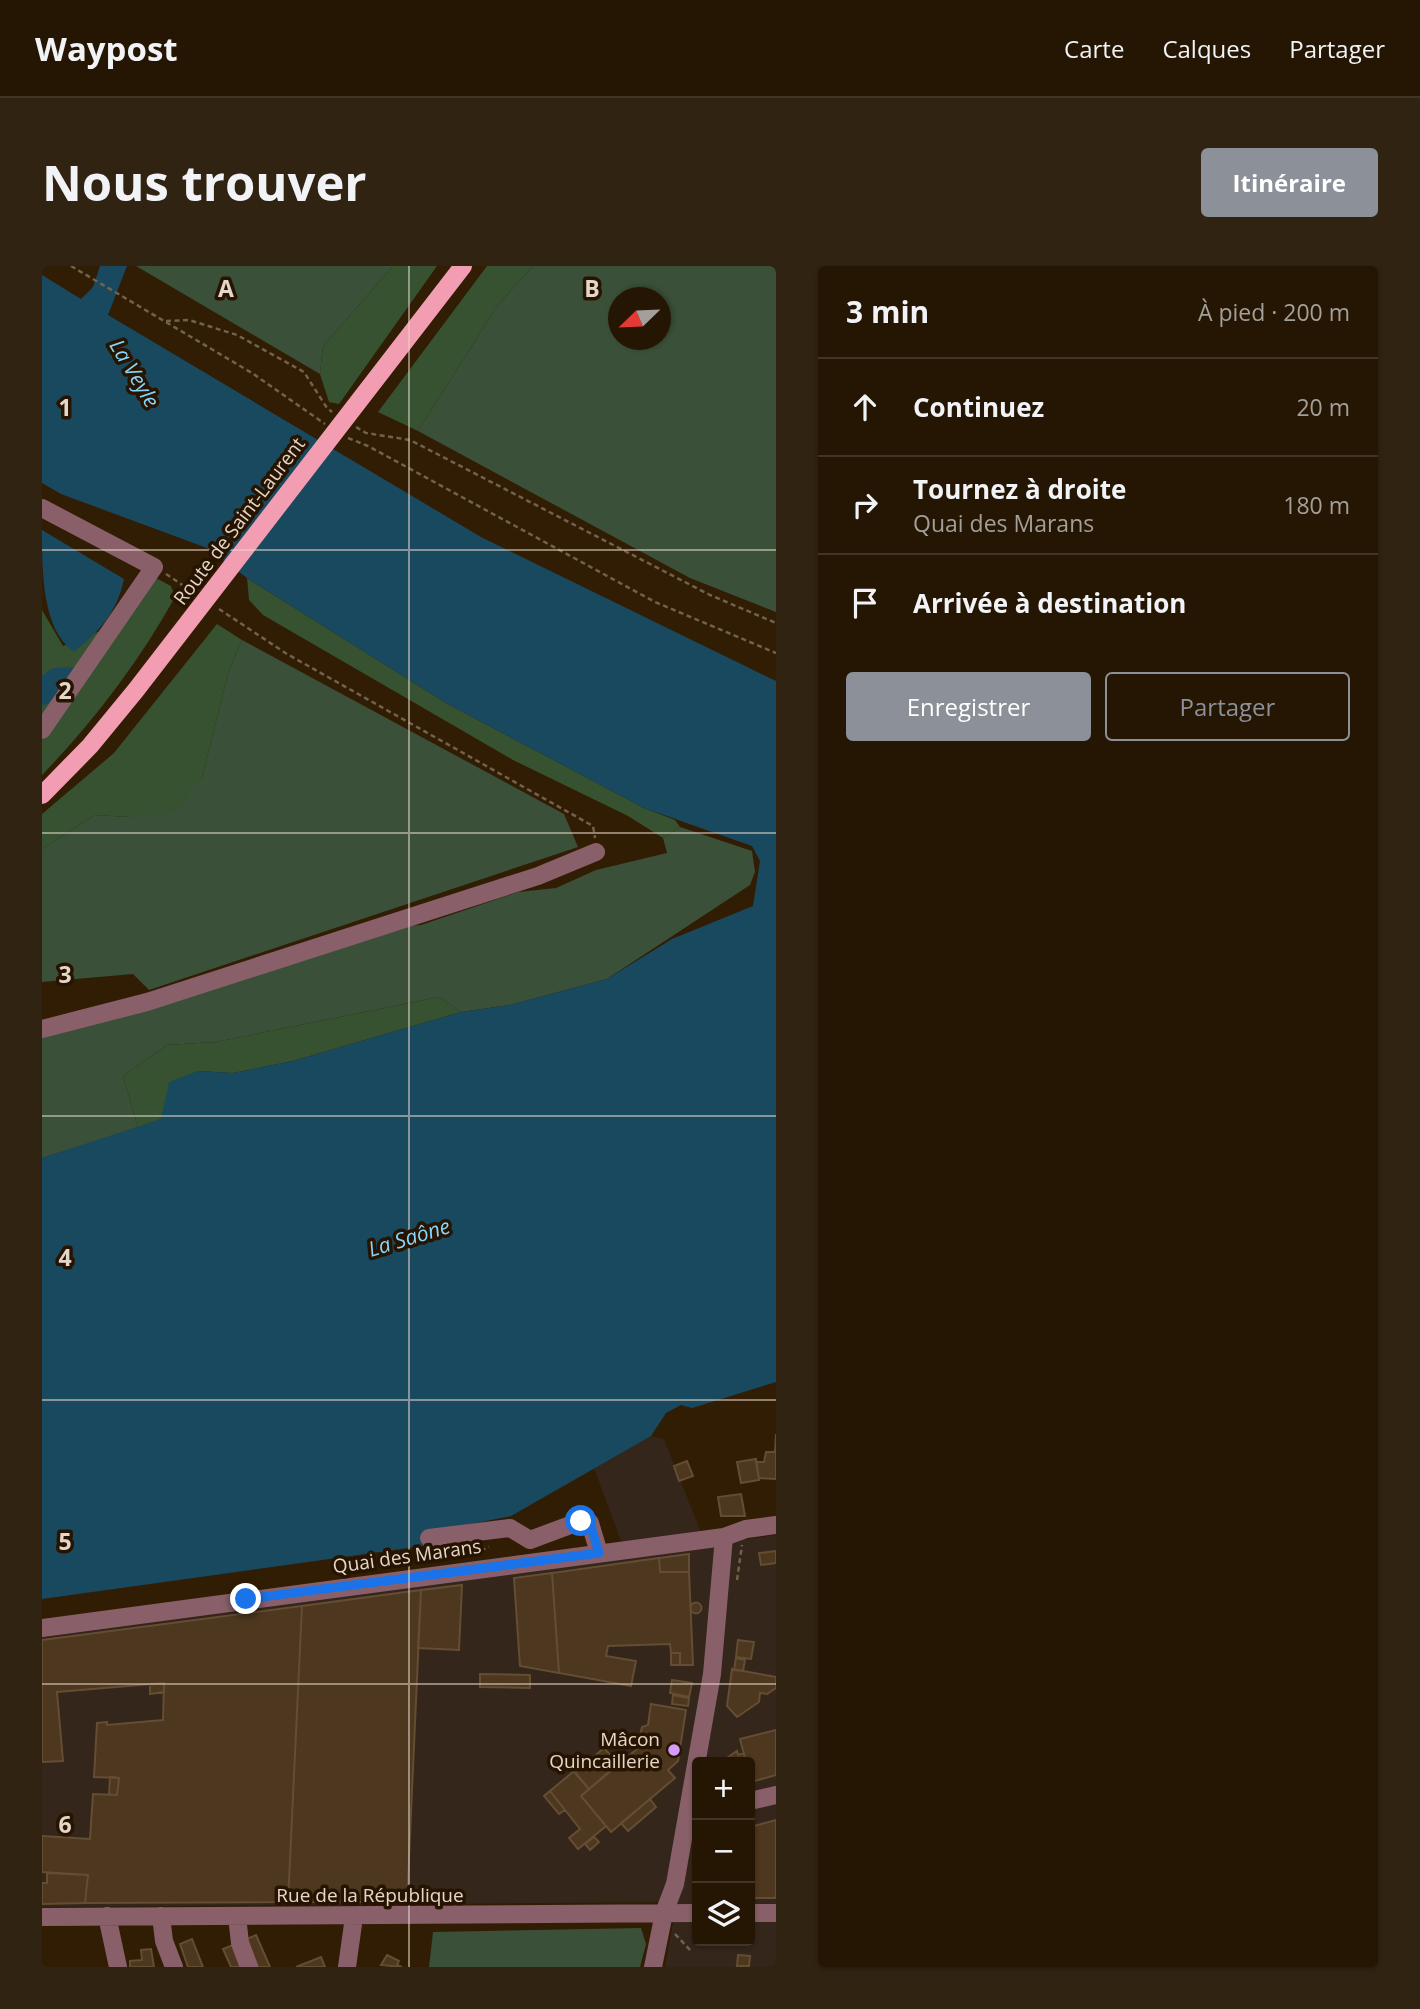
<!DOCTYPE html>
<html lang="fr">
<meta charset="utf-8">
<style>
body{margin:0;font-family:"Open Sans",sans-serif;background:#312312;color:#f1f3f6}
.controls{position:absolute;right:21px;bottom:21px;display:grid;overflow:hidden;border-radius:7px;box-shadow:0 2px 5px #0004}
.controls button{width:63px;height:63px;display:grid;place-items:center;padding:0;border:0;border-bottom:2px solid #423525;background:#251603;color:#f1f3f6;font:35px sans-serif}
.compass{position:absolute;left:566px;top:21px;width:63px;height:63px;border-radius:50%;background:#251603;box-shadow:0 2px 5px #0004;rotate:247deg}
.stop{position:absolute;width:21px;height:21px;margin:-16px;border:5px solid #1a73e8;border-radius:50%;background:#fff}
.stop.end{background:#1a73e8;border-color:#fff;box-shadow:0 2px 7px #0008}
.list{margin:0;padding:0;list-style:none}
h2{display:flex;justify-content:space-between;align-items:center;height:91px;margin:0;padding:0 28px;font-size:30px}
h2 small{font-size:23px;font-weight:400;color:#a39f9a}
.list li{display:grid;grid-template-columns:46px 1fr auto;gap:21px;align-items:center;box-sizing:border-box;height:98px;padding:0 28px;border-top:2px solid #423525}
.list b{display:block;font-size:26px;white-space:nowrap}
.list p{margin:0;font-size:23px;white-space:nowrap;color:#a39f9a}
.list em{font-size:23px;font-style:normal;color:#a39f9a}
.actions{display:flex;gap:14px;padding:21px 28px}
.actions a{flex:1;padding:16px 0;border:2px solid #8c9099;border-radius:7px;text-align:center;font-size:24px;color:#8c9099}
.actions .main{background:#8c9099;color:#fff}
.icon{flex:none;width:38px;height:38px;fill:none;stroke:currentColor;stroke-width:2;stroke-linecap:round;stroke-linejoin:round}
.map{position:relative;flex:none;width:734px;height:1701px;overflow:hidden;border-radius:7px}
header{display:flex;align-items:center;gap:42px;box-sizing:border-box;height:98px;padding:0 35px;background:#251603;border-bottom:2px solid #423525}
header strong{font-size:33px}
nav{display:flex;gap:38px;margin-inline-start:auto;font-size:24px}
.intro{display:flex;align-items:center;justify-content:space-between;box-sizing:border-box;height:168px;padding:0 42px}
h1{margin:0;font-size:49px}
.button{padding:18px 32px;border-radius:7px;background:#8c9099;color:#fff;font-size:24px;font-weight:700}
main{display:flex;gap:42px;padding:0 42px}
aside{flex:1;background:#251603;border-radius:7px;box-shadow:0 2px 5px #0004}
.map>svg:first-child{display:block}
</style>
<header>
<strong>Waypost</strong>
<nav><a>Carte</a><a>Calques</a><a>Partager</a></nav>
</header>
<div class="intro"><h1>Nous trouver</h1><a class="button">Itinéraire</a></div>
<main>
<div class="map">
<svg width="734" height="1701" viewBox="0 0 734 1701">
<rect width="100%" height="100%" fill="#311d04"/>
<path fill="#35261b" fill-rule="evenodd" d="M609,1170L622,1173L664,1279L734,1269V1701H623L635,1636L0,1641V1371L585,1291L552,1202ZM655,1496H708V1675H655Z"/>
<path fill="#3b5038" fill-rule="evenodd" d="M94,0H351L281,80L278,108Z
M491,0H734V346L648,312L376,165L456,39ZM576,32H618V74H576Z
M200,374L522,548L536,581L107,724L91,708L0,716V583L53,549L87,551L160,512L187,404Z
M638,561L710,585L713,606L708,619L565,713L468,739L419,746L397,731L174,776L125,779L81,810L96,862L0,892V771L351,661L379,659L476,626L514,622L554,604L625,587L621,572Z
M599,1662L604,1678L598,1701H387L391,1666Z"/>
<path fill="#365231" d="M351,0H395L297,138L287,136L278,108L281,80Z
M445,0H491L456,39L376,165L336,146Z
M112,311L129,320L133,331C97,396 52,455 0,509V474Z
M205,312L404,437L602,542L633,554L638,561L621,572L586,550L471,494L221,349L207,334Z
M0,344L21,380L58,365L0,450Z
M175,358L200,374L187,404L160,512L133,546L87,551L53,549L0,583V548L72,487Z
M397,731L419,746L251,795L191,807L155,805L119,853L96,862L81,810L125,779L174,776Z"/>
<path fill="#19495f" d="M58,0H85L66,49L439,271L734,415V1116L650,1142L639,1139L624,1147L609,1170L469,1250L388,1266V1279L0,1333V892L119,853L127,816L156,805L191,807L251,795L419,746L468,739L565,713L630,673L711,640L718,595L710,580L602,542L404,437L205,312L165,282L19,228L0,217V9L39,33L51,21Z
M0,264L82,313C75,346 58,365 32,386C0,364 0,305 0,264Z"/>
<g fill="none" stroke-linecap="round" stroke-linejoin="round">
<path stroke="#19495f" stroke-width="24" d="M0,427L14,414L28,413"/>
</g>
<path fill="#4d371e" stroke="#634d33" stroke-width="2" d="M734,1168V1213L717,1212L714,1196H722L724,1186H733Z
M714,1193L717,1214L699,1217L695,1196Z
M645,1195L651,1210L637,1215L632,1200Z
M699,1228L703,1250H679L676,1231Z
M734,1285V1297L719,1299L717,1287Z
M647,1288V1306H618L617,1292Z
M617,1292L618,1306H647L651,1399H638V1387H629L628,1378L566,1380L564,1390L594,1395L589,1420L517,1407L510,1307Z
M510,1307L517,1407L478,1400L472,1312Z
M420,1319L417,1384L376,1382L379,1324Z
M379,1324L365,1636H246L260,1340Z
M648.5 1342a5.5 5.5 0 1 1 11 0a5.5 5.5 0 1 1-11 0Z
M260,1340L246,1636L43,1637L46,1609L0,1606V1570L48,1573L51,1528L75,1529L77,1512L52,1511L55,1457L65,1456V1459L121,1454L122,1417L15,1426L21,1495L0,1496V1374Z
M696,1374L712,1376L709,1393L694,1391Z
M629,1387H638V1399H629Z
M694,1392L703,1394L701,1405L692,1404Z
M690,1403L734,1411V1422L725,1428L718,1427L717,1436L695,1451L685,1440Z
M438,1408L488,1409V1422L438,1421Z
M630,1414L650,1417L647,1431L628,1427Z
M122,1417V1426L108,1428V1418Z
M631,1429L647,1432L646,1440L630,1438Z
M609,1438L644,1444L636,1495L626,1504L633,1512L569,1566L539,1530L595,1483L600,1461L606,1459Z
M734,1464V1509L709,1516L708,1496H704L698,1473Z
M562,1482L576,1498L547,1523L533,1507Z
M695,1485L696,1489L702,1487L704,1496H686L685,1492Z
M532,1505L547,1523L539,1530L564,1560L536,1583L527,1572L538,1563L508,1525Z
M68,1511L77,1512L75,1529H67Z
M508,1525L523,1544L517,1548L502,1530Z
M608,1533L614,1541L586,1565L579,1557Z
M734,1554V1632H708V1561Z
M552,1571L557,1576L548,1584L543,1578Z
M5,1607L46,1609L43,1637L0,1638V1617H5Z
M214,1669L228,1701H216L205,1673Z
M150,1673L161,1701H146L138,1678Z
M191,1679L200,1701H189L181,1683Z
M109,1683L112,1701H88V1695L100,1694L99,1684Z
M345,1689L357,1695L355,1699L360,1701L339,1699Z
M696,1689L708,1690L707,1700H695Z
M279,1691L283,1701H254Z"/>
<g fill="none" stroke-linecap="round" stroke-linejoin="round">
<path stroke="#72614c" stroke-width="2.5" stroke-dasharray="5 3.5" stroke-linecap="butt" d="M29,0L210,107L283,158
M124,55L147,54L195,69L262,106L285,142L290,146
M314,161L324,167L368,174L668,329L734,357
M306,172L326,180L613,336L734,387
M124,308L151,326
M177,343L245,388L551,560L553,572
M431,1288L447,1281
M695,1314L700,1279
M633,1668L648,1684"/>
<path stroke="#896069" stroke-width="18" d="M0,242L112,301L0,464
M0,763L105,736L496,610L554,586
M387,1272L468,1262L488,1274L539,1255L548,1257L557,1287
M0,1362L682,1271L704,1263L734,1259
M708,1535L734,1529
M708,1647H734
M65,1650L76,1701
M119,1650L122,1675L132,1701
M195,1650L198,1677L207,1701
M0,1651L655,1647
M305,1701L312,1651
M611,1701L622,1647L633,1618L670,1408L682,1271"/>
<path stroke="#f29db1" stroke-width="18" d="M0,529L48,480L94,424L421,0"/>
</g>
<g fill="none" stroke-linecap="round" stroke-linejoin="round">
<path stroke="#1a73e8" stroke-width="9" d="M204,1333L557,1287L548,1257L539,1255"/>
</g>
<path fill="none" stroke="#e4d6c8" stroke-width="2" stroke-opacity="0.55" d="M367,0V1701M0,284H734M0,567H734M0,850H734M0,1134H734M0,1418H734"/>
<circle fill="#d49cfc" stroke="#271400" stroke-width="2.5" cx="632" cy="1484" r="7"/>
<g text-anchor="middle" dominant-baseline="central" stroke-width="7" stroke-linejoin="round" paint-order="stroke">
<g font-size="19" fill="#e4d6c8" stroke="#271400">
<text transform="translate(197 255) rotate(-53)">Route de Saint-Laurent</text>
<text transform="translate(365 1290) rotate(-8)">Quai des Marans</text>
<text x="328" y="1629">Rue de la République</text>
</g>
<g font-size="19" fill="#e4d6c8" stroke="#271400" text-anchor="end">
<text x="618" y="1473">Mâcon<tspan x="618" dy="22">Quincaillerie</tspan></text>
</g>
<g font-size="21" font-style="italic" fill="#87d4fa" stroke="#271400">
<text transform="translate(93 107) rotate(59)">La Veyle</text>
<text transform="translate(367 971) rotate(-17)">La Saône</text>
</g>
</g>
<g font-size="23" text-anchor="middle" font-weight="bold" fill="#e4d6c8" stroke="#271400" stroke-width="7" stroke-linejoin="round" paint-order="stroke">
<text x="184" y="31">A</text>
<text x="550" y="31">B</text>
<text x="23" y="150">1</text>
<text x="23" y="433">2</text>
<text x="23" y="717">3</text>
<text x="23" y="1000">4</text>
<text x="23" y="1284">5</text>
<text x="23" y="1567">6</text>
</g>
</svg>
<div class="controls">
<button>+</button>
<button>−</button>
<button><svg class="icon" aria-label="layers" viewBox="0 0 24 24"><path d="M12 4l9 5-9 5-9-5zM3 14l9 5 9-5"/></svg></button>
</div>
<svg class="compass" viewBox="-18 -18 36 36"><path d="M0-13l5 13h-10z" fill="#e53935"/><path d="M0 13l5-13h-10z" fill="#a39f9a"/></svg>
<div class="stop" style="left:539px;top:1255px"></div>
<div class="stop end" style="left:204px;top:1333px"></div>
</div>
<aside>
<h2>3 min<small>À pied · 200 m</small></h2>
<ul class="list">
<li><svg class="icon" aria-label="ahead" viewBox="0 0 24 24"><path d="M12 20V5M6 11l6-6 6 6"/></svg><div><b>Continuez</b></div><em>20 m</em></li>
<li><svg class="icon" aria-label="right" viewBox="0 0 24 24"><path d="M7 20v-9h11M14 6l5 5-5 5"/></svg><div><b>Tournez à droite</b><p>Quai des Marans</p></div><em>180 m</em></li>
<li><svg class="icon" aria-label="arrive" viewBox="0 0 24 24"><path d="M6 21V4h12l-3 4 3 4H6"/></svg><div><b>Arrivée à destination</b></div></li>
</ul>
<div class="actions"><a class="main">Enregistrer</a><a>Partager</a></div>
</aside>
</main>
